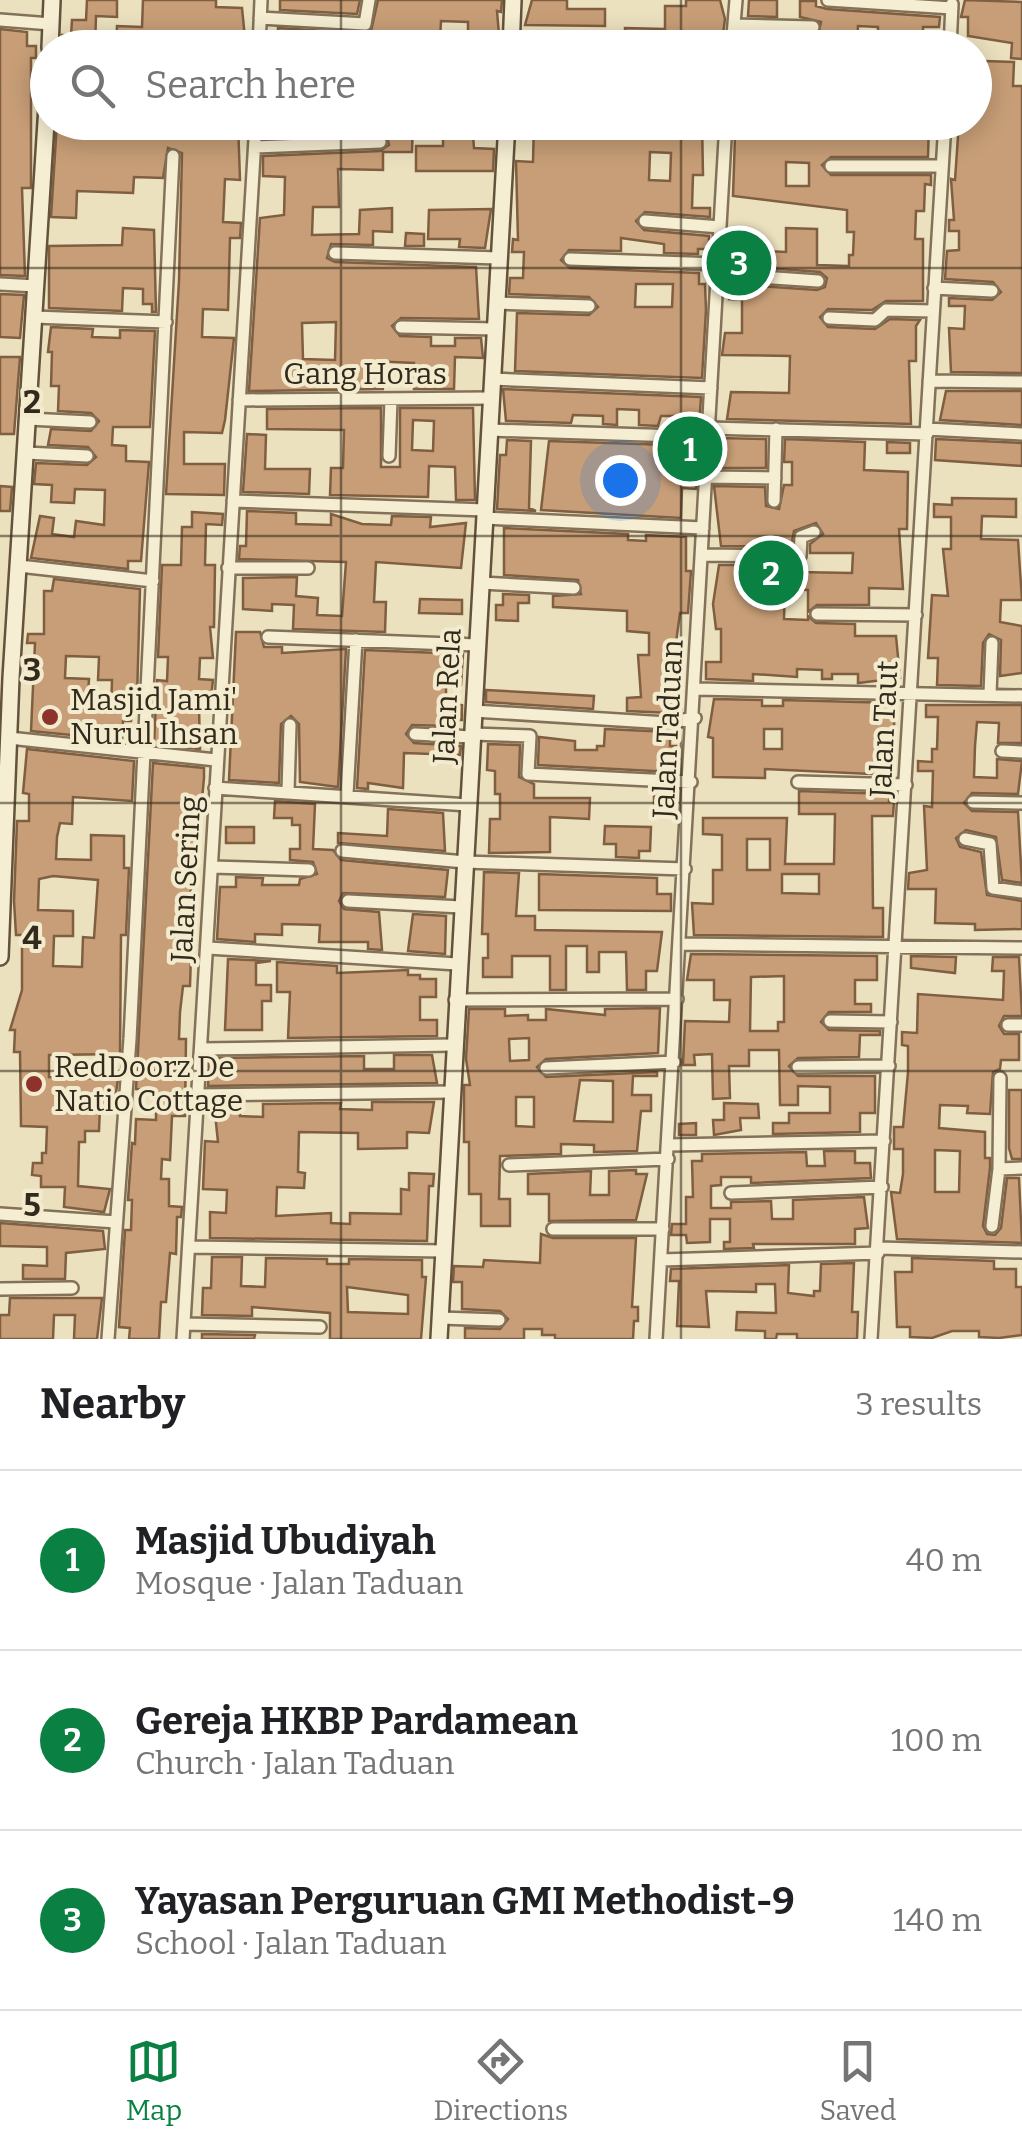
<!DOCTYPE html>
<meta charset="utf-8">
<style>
body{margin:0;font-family:Bitter,serif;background:#f6f6f6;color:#202124}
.you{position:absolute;left:620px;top:480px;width:35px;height:35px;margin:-25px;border:8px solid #fff;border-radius:50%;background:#1a73e8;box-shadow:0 0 0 15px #1a73e833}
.badge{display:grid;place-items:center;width:65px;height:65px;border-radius:50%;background:#0b8043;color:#fff;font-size:32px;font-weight:700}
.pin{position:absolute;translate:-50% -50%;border:5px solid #fff;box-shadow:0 2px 10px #0006}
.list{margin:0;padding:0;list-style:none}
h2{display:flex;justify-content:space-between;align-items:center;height:130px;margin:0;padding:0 40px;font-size:42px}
h2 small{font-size:32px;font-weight:400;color:#757577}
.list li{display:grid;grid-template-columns:65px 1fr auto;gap:30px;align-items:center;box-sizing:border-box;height:180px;padding:0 40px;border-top:2px solid #e0e0e0}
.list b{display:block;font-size:38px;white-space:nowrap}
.list p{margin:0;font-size:32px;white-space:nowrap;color:#757577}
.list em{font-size:32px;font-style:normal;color:#757577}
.icon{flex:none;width:55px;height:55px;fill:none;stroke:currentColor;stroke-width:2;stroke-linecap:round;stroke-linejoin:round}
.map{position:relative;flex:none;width:1022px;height:1339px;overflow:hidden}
.search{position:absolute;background:#fff;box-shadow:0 5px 25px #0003;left:30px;right:30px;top:30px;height:110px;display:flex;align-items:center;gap:25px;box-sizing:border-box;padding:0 35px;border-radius:55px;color:#757577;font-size:38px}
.sheet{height:670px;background:#fff}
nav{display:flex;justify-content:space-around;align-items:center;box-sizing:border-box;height:140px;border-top:2px solid #e0e0e0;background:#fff;font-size:28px;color:#757577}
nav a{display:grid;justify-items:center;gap:5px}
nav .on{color:#0b8043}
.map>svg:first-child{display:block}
</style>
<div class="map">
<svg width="1022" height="1339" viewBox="0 0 1022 1339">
<rect width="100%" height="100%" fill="#ebe1bf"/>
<path fill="#c79e77" stroke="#805e40" stroke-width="2.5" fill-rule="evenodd" d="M87,0H117V17L96,16L95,48L61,47L62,35L71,36L72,20H86Z
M143,0H216V7L242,8L246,48H116L117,26L142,27Z
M280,0H360L357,14L280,10Z
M378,0H502L501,12L497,11L500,47L468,46V22L441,21L440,40L418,39V48H374L371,31Z
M532,0H567V9H605V26L525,25Z
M686,0H720L725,19L721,48H612L613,35L625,36V28L665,29V6H686Z
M749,0H777V17L748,16Z
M965,0L1022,2V59L1011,58L1012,43L968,36V17H961Z
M800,1H816V6L827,9L940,17L939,27H923V45L878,44V27L858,26L857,45L749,47L750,35H818L821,22L800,17Z
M278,28L357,33L356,48H278Z
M0,29L27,32V46H36V58H31V188H22L25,276L0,275Z
M984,61L1014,62L1013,86H1022V373L951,372L949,328L964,329L965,306H949V298L992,300L1001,292L993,282L945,279L947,251L959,250V231H949V220H954L951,179L955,180L959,122H974V86H983Z
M57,122H188L187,132L205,133L206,122H238L240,180L225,179L223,222L241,223L240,238H230L228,310L203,309L202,337L234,338L225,420L222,433L184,432V464H225L224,495L166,494L179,281L182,153L168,148L163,178L134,177L133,193L77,191L76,218L51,217Z
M316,122H413L412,152H383V170L338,169L339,207H313L312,235L359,234L360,210L392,208V232L373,231V245L331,244L327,258L335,262L476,267L479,319L401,318L392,326L400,336L431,337V346H455V338H481L483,358L455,357L454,389H414V363L371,361L370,387L384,389L249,391L260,218L284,215L285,177L263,176V156L380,151L389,145L387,136L381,133L319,135ZM336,322L335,360L303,359L302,323Z
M443,122H472L474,148L494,149L493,171H416V146H443Z
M534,122H702L703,175H693L692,208H710V217L645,212L636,221L644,230L709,236V249H698V254L664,253V244L621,238V251L569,250L561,260L570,268L699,273V284H705L706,310L702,378L515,371L517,313L589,315L598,307L589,297L509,294L510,278H523L524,252H512L513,239L518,240L516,161L533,162ZM650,152L671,153L670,181L649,180ZM636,284H673L672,307H635Z
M812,122H929L928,157H831L822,165L831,175H931V185L925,184L924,211H916L915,239H923V301H886L872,310L828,309L820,317L828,327L875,329L890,319L920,320L916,326V361H909L911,424L727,419L731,392L789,393L790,356L722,355L725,333H742V300L729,299V284L817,290L825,287L827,278L820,272L765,268L766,251L786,252V228L817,229V265L849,266V255H853L854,232H847V210L733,196L735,136L806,137L813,132ZM786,162L809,163V186H786Z
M491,209L485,248L459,247L460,239H428L429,210Z
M123,228L154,230L156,312H152V304H143V289L123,288L122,311L49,308V246L122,245Z
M406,233L424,234V246H405Z
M0,294L24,295L20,338L0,337Z
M51,327L93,329L92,337L120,338V330L155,331L150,427H113L112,445L126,446V461L149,462L141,561H128V569L31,558L40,516L54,518L52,534L74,537L76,521L104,525L105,490L75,489L74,503L51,502L52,485L34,484L36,463L87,465L96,457L88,447L48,445L51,429L91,431L99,421L91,413L58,411L59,386H51L52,352H48Z
M0,357H20L14,434H0Z
M503,389L701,397L699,427H683V416H661L658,426L639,425V410L617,409V425L603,424V416L573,415L571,423L506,421Z
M946,391H1022V425L940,420Z
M381,408V467H400V408H473L475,500H456L455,467L429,466L428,497L330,495L331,468H343L344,430L267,429V409ZM413,420L434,421L433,451L412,450Z
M247,434L266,435L265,469H310L309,494L243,492Z
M718,438L766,439V468H717Z
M785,439L865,442L864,470L908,472L907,529H899L903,589L869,588V605H817L808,612V590L785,589L784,619L808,620V616L816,623L855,624V636H896L900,678L858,683V674H832V679H822V670L797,669V677L753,674V681L706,679V662H721V629H716L713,604L719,565H797V572L852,573L853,553H810V544L823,534L816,523L794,531L791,547L721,546L714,486L765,487L766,506L779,509L784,485H792V462H784Z
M936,439L1022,443V466L935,460Z
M507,440L531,441L529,508L536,511L497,509L500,455H506Z
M549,441L698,446L696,489L682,488L681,518L541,510Z
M887,442L910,443V453H887Z
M0,486L12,487L10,511H0Z
M952,498L1016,499V517L982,516L981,539L1018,540L1022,600H1001L1000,622L1022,626V673L1000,676L1001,640L989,634L983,643L981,686L937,685L938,658H928L932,595L948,596L943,549H951V517H934V504L952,505Z
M247,511L296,513V524L331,525V514L362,524L391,525L392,516L431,517L430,527L466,523L461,568L376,562L374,602H386L385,632L293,629L294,605L272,604V611L243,609V578L297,577L296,596L318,598L317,615L342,616L346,562L239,559L240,546H246Z
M192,512L223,514L222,525L206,524L205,565H215L214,627H210L213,658H200L199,679L213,680L210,707H199L200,749L154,744L157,680L167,681L168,657H158L162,565H181L182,527H192Z
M504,528L628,534V540L646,541V535L686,537V571H691L688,613H680L675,650H668L667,675H681V696H671V713L627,711V698L641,697L638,655H649V633L627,631V611L553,607V596L581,594L578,580L504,575Z
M54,579L140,589L137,699L131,721H123L122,741L111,739L108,728L82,727L81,736L31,731L35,643H27L28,634H44V591H52ZM66,656L99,657L98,680H112L111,709H87L89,679L65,678Z
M503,594L529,595V603H518V621L496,620V605H503Z
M420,599L462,600V614L419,613Z
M236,632H260L264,647H282V653L346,649L338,787L300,782L299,724L291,716L281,724L279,783L229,780Z
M365,650L463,654L461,685L446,684V703L462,705V720H449L448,726L412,725L406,734L414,743L461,746L460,755L404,753L403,788L368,783V789L357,788Z
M486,690L594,696L593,709L486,702Z
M714,699L762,700V706H783V700L895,703L892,775L765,769V778L713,777V738L708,737ZM764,729H782V749H764Z
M926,705H1022V743H998L999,723L977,722L975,746L974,777L997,778V759L1022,761L1018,794L972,793L964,803L972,811L1018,812L1022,883L1002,880L996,837L966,830L956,838L960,847L981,852L987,895L1022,901V929L975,930V924L935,923L936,889H908L909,873L927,870L924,806L932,807L933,771H918V761L932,762V749H937L938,717H926Z
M605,729L670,732V746H676L672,772L538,765L539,737L575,741V750H597V746H604Z
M488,744L520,745L519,777L534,784V798H590L589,819L550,817V852L489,853L490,819H500V794H495V771L487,770Z
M27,749L134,761L132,801L73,797L72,824L60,823L57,837L56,859L91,860V835L124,836V868H129L126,935H121L120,1054L49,1055V1077L118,1079L114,1107H100L99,1131H85V1142H79L78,1186L110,1189L104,1212L64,1207L65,1187H41V1176L32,1175L33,1163H42V1153H46L47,1127L21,1126L20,1052H14L15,1030H10L22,990V935H16L14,901L17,821H29V794L23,793ZM53,876L98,880L94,938L83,937L82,967L53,966L54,936H73V911L38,910L39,879Z
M153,763L204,768V778L196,864H190L192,922H186L185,955H191L190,986H183L180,1012L179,1039H186L185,1116H172L170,1160L162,1159L161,1179H169V1206L182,1207L181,1217H177L176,1254L170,1253L166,1302H161L159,1339H129L130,1328L119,1327L125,1230H131L132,1200H128L132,1143L135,1144L136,1119L156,1120V1090L136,1089Z
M654,790L674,791V804L654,803Z
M799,791L890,794L889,801H894L893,816H872L873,908H883V937L694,935L692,903L713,904V870H722V835L703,834V818H787L785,864H834L835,814H799ZM747,839H770V870H747ZM782,874H819V894L782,893Z
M275,801L315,804L313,849L333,850L341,860L448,870L445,897L343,893L339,901L344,909L379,912L382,950L368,949V942H319L320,925L282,924V935L255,934V942L217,939L220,887H236V877L263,878L262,885H299L300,879L317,874L313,862L290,860V849H300V825H292V818H274Z
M388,809L443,813L445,851L338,843V833L387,836Z
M605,826L651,827L650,851H639V858L616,857V844H604Z
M226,827H254V843H226Z
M484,872L519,873L516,916H535V930L662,932L657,971H646V990H627L626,952H599V972H587V946H566V990H550V956H512V977H483V958H488V934H482Z
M539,874L657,878V894H671V911L539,910Z
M413,914L446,916L445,954L408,951Z
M691,954L877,956V980H855V1004H871V1012H829L821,1022L829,1030L880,1031V1035H860L859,1057L798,1058L789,1066L798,1076H875V1113H860V1132L773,1134V1123H789V1113H830V1087L798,1086V1105H780L779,1050H749V1066H729L730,1098L713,1099L712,1054L694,1055L695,1065H683L685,1021L729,1022L730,1000H714V980H687ZM784,976V1022H778V1031H750L751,977Z
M911,956L956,957L955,973L911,968Z
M993,957H1019L1022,1016H1004L999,1026L1004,1034H1019V1060H1001L1000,1069L993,1072L990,1114L967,1113L968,1106L940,1105L939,1128L985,1132V1158H990V1168L983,1226L987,1234L995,1235L1001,1228L1007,1178H1019L1022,1243L897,1239L891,1192L900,1193L903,1174V1149H894V1127H903L908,1072V1046L902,1045V1032L917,1033L918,994L1003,1000L1004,971H992ZM935,1150L960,1151L959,1192H935Z
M228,959L271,961L256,963V985H271V1001H262V1030H225Z
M277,962L337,966V973L408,970V975H420V979H436V997H420V1020H437V1036L288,1038L290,992H277Z
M660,1008L658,1053L546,1059L537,1067L546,1077L657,1072V1076H633L632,1095H651V1111H641L637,1151L594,1152V1145L561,1144V1154L500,1156L499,1199H510V1226H481V1194H469V1142H464V1085H470L466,1059L469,1009H505V1016L528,1015V1020H546V1009L605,1015V1009ZM529,1038V1060L510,1061L509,1039ZM580,1080L613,1081V1122L574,1121ZM516,1097H534V1127L516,1126Z
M394,1055H432L437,1083L208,1086L209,1058L364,1056V1069H394Z
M1009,1090H1022V1159H1012L1009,1148Z
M372,1102H434L429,1133L407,1132V1148L358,1149V1133L299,1132L298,1172L305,1173L304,1188L277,1187L276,1216L331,1213V1223L350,1224V1213L401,1214V1189L409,1190V1173L434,1174L433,1186H429L427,1241L210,1238V1212L226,1213L227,1190L203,1189L205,1141L218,1142L214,1104H240V1116L263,1117V1104L341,1103L340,1109L372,1110Z
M724,1103L758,1104L759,1118H740L741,1130L714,1135L713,1120H724Z
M696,1123V1135H679V1124Z
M824,1151H855V1163H870L871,1178L751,1183V1177H721V1185L711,1186V1208H731V1202L771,1201L772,1219H793V1200L864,1197L868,1228L855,1229V1244H753L754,1248L724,1249V1242H730V1219H710V1242L687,1243L686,1235H671L672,1224H686V1197H693L692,1161H702V1154L806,1152L807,1166H825Z
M636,1170V1174H647L636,1220L549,1221V1194H528V1174L591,1171L590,1195H609V1171Z
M0,1223L103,1231L105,1249L66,1253L65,1279H23V1265L47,1266V1247L0,1246Z
M541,1234L553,1238H636L632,1307H638V1321H634L633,1339H555V1335H542V1329H524V1339H465V1328L500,1329L508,1319L500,1311L462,1309V1282H453L454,1266L483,1267L484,1260L540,1263Z
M212,1257H242L241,1286L265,1287L266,1258L327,1259V1264H349V1259L422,1260V1277H426L421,1339H330V1313L252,1307V1316L202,1315L203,1288H211ZM347,1287L408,1295V1314L348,1312Z
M912,1258L994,1261V1269H1016V1287H1022V1335L999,1338L979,1337V1331H952L932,1338L910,1337V1327H897L895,1272H912Z
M854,1263L852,1312H858L857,1339H797V1334H777L776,1339H765V1331L736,1330L737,1312L776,1313L775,1284H756V1292L706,1291L709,1327L677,1326L679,1281H670L671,1269L789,1265L788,1293L814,1296V1291H820L821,1264Z
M10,1298H102L97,1339H74L75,1315H54L53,1339H0V1315H9Z
M202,1334L255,1335L254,1339H202Z"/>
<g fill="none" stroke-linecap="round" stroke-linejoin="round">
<g stroke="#837259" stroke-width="16">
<path id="street" d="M828,0L952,8
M260,18L365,24L369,0
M0,20L51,24
M734,25L813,27
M259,48L261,0
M365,48V38
M732,48L736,0
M950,48L952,4
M726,127L805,128
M256,128L311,130
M255,147L380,142
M831,166H942
M645,221L720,227
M335,253L499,258
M570,259L718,264
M717,274L818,281
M0,284L36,286
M934,288L992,291
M496,303L589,306
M34,317L166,322
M829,318L875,320L886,310L933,311
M401,327L495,329
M492,379L711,388
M929,381L1022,382
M239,400L491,398
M28,419L90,422
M709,428L927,434
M927,429L1022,434
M489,430L708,437
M26,453L87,456
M389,456L391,399
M706,477L775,478
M233,501L485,510
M774,501L776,429
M484,518L703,528
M702,555L800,556L801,537L814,532
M19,566L153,581
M228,568H308
M481,583L574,588
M817,614L916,615
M268,637L477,645
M697,689L1022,696
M990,694L992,643
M474,711L667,723L695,718
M415,734L472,737
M472,734L530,736L528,774L691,782
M9,738L216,760
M1002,751L1022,752
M798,782L906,785
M215,788L468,805
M288,791L290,725
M347,794L356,640
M973,802L1022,803
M965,839L990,844L993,888L1022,892
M342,851L465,862L685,869
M212,867L309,870
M348,901L461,907
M681,944L1022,948
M208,948L457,964
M455,1000L677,999
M830,1021L891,1022
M1008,1025H1022
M201,1049L453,1045
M798,1067L889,1066
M546,1068L674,1062
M1000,1078L999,1169L1022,1168
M198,1095L452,1092
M668,1145L884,1141
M509,1165L668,1159
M731,1193L882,1187
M0,1214L116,1222
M992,1226L999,1169
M553,1229H663
M189,1247L443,1251
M879,1248L1022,1252
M661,1260L878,1253
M0,1289L72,1288
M440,1318L499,1320
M184,1324L320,1327
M108,1339L130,1039L173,156
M183,1339L256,122
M656,1339L726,122
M871,1339L945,122"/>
</g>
<g stroke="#64533c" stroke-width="20">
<path id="secondary" d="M50,48L52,0
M511,48L513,0
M0,957L11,678L48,90
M439,1339L507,122"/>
</g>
<use href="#street" stroke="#f6eed2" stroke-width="11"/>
<use href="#secondary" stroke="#f6eed2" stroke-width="15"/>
</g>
<path fill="none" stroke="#33291c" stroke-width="2.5" stroke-opacity="0.55" d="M341,0V48M681,0V48M341,122V1339M681,122V1339M0,268H1022M0,536H1022M0,803H1022M0,1071H1022"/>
<g fill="#8e322c" stroke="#f3ebce" stroke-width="4">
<circle cx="50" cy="717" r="10"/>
<circle cx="34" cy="1084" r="10"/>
</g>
<g text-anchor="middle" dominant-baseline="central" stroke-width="8" stroke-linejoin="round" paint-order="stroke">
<g font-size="30" fill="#33291c" stroke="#f3ebce">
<text x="365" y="374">Gang Horas</text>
<text transform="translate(447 696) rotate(-87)">Jalan Rela</text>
<text transform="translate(668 729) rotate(-87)">Jalan Taduan</text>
<text transform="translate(884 729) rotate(-87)">Jalan Taut</text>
<text transform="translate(186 879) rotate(-87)">Jalan Sering</text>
</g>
<g font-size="30" fill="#33291c" stroke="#f3ebce" text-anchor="start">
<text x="70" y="700">Masjid Jami'<tspan x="70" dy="34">Nurul Ihsan</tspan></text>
<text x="54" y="1067">RedDoorz De<tspan x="54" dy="34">Natio Cottage</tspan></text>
</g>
</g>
<g font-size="32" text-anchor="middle" font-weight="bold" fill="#33291c" stroke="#f3ebce" stroke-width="8" stroke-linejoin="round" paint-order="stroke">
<text x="32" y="413">2</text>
<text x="32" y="681">3</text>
<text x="32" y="949">4</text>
<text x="32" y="1216">5</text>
</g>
</svg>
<div class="you"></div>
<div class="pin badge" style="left:690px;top:449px">1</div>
<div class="pin badge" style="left:771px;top:573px">2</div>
<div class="pin badge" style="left:739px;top:263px">3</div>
<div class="search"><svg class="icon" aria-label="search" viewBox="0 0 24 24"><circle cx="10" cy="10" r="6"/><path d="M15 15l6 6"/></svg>Search here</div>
</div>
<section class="sheet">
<h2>Nearby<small>3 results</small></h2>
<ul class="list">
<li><span class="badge">1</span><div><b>Masjid Ubudiyah</b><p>Mosque · Jalan Taduan</p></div><em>40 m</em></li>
<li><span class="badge">2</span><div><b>Gereja HKBP Pardamean</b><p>Church · Jalan Taduan</p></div><em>100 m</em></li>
<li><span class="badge">3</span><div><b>Yayasan Perguruan GMI Methodist-9</b><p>School · Jalan Taduan</p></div><em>140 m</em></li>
</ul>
</section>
<nav>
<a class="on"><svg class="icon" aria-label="map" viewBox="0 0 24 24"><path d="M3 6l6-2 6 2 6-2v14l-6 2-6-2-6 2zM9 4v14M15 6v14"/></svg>Map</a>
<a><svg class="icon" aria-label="directions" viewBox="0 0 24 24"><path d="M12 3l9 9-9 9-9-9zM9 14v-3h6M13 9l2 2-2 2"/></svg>Directions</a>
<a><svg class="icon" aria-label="saved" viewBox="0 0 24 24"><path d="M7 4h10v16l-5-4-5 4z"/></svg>Saved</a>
</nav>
